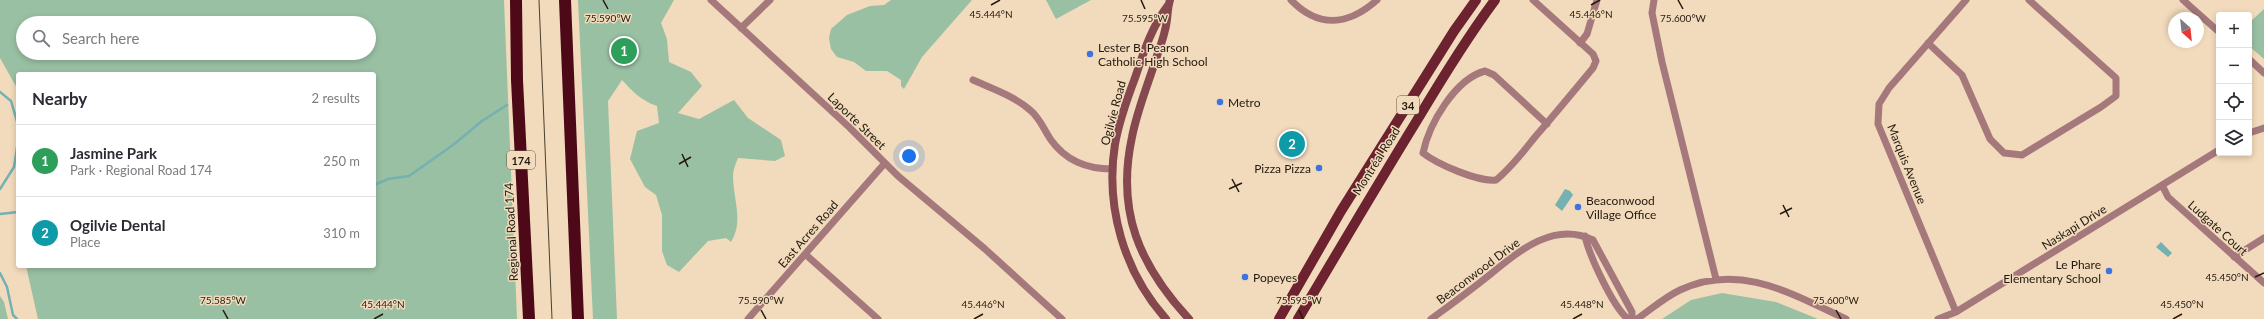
<!DOCTYPE html>
<meta charset="utf-8">
<style>
body{margin:0;font-family:Lato,sans-serif;background:#f2f2f3;color:#2b2b33}
.controls{position:absolute;right:12px;top:12px;display:grid;overflow:hidden;border-radius:4px;box-shadow:0 2px 6px #0003}
.controls button{width:36px;height:36px;display:grid;place-items:center;padding:0;border:0;border-bottom:1px solid #e1e1e2;background:#fff;color:#2b2b33;font:20px sans-serif}
.compass{position:absolute;left:2168px;top:12px;width:36px;height:36px;border-radius:50%;background:#fff;box-shadow:0 2px 6px #0003;rotate:153deg}
.you{position:absolute;left:909px;top:156px;width:14px;height:14px;margin:-10px;border:3px solid #fff;border-radius:50%;background:#1a73e8;box-shadow:0 0 0 6px #1a73e833}
.badge{display:grid;place-items:center;width:26px;height:26px;border-radius:50%;background:#ea580c;color:#fff;font-size:13px;font-weight:700}
.pin{position:absolute;translate:-50% -50%;border:2px solid #fff;box-shadow:0 1px 4px #0006}
.list{margin:0;padding:0;list-style:none}
h2{display:flex;justify-content:space-between;align-items:center;height:52px;margin:0;padding:0 16px;font-size:17px}
h2 small{font-size:13px;font-weight:400;color:#7c7c81}
.list li{display:grid;grid-template-columns:26px 1fr auto;gap:12px;align-items:center;box-sizing:border-box;height:72px;padding:0 16px;border-top:1px solid #e1e1e2}
.list b{display:block;font-size:15px;white-space:nowrap}
.list p{margin:0;font-size:13px;white-space:nowrap;color:#7c7c81}
.list em{font-size:13px;font-style:normal;color:#7c7c81}
.icon{flex:none;width:22px;height:22px;fill:none;stroke:currentColor;stroke-width:2;stroke-linecap:round;stroke-linejoin:round}
.map{position:relative;flex:none;width:2264px;height:319px;overflow:hidden}
.search{position:absolute;background:#fff;box-shadow:0 2px 6px #0003;left:16px;top:16px;width:360px;height:44px;display:flex;align-items:center;gap:10px;box-sizing:border-box;padding:0 14px;border-radius:22px;color:#7c7c81;font-size:15px}
.panel{position:absolute;background:#fff;box-shadow:0 2px 6px #0003;left:16px;top:72px;width:360px;height:196px;border-radius:4px}
.map>svg:first-child{display:block}
</style>
<div class="map">
<svg width="2264" height="319" viewBox="0 0 2264 319">
<rect width="100%" height="100%" fill="#f2dabc"/>
<path fill="#9ac0a3" fill-rule="evenodd" d="M0,0H504L517,319H38L26,266H374V74H18V90L0,58ZM23,23H369V53H23Z
M578,0H674L661,23L667,39L669,62L691,72L702,86L678,113L699,119L734,100L748,118L781,140L785,156L775,161L738,158C736,163 733,170 733,176C733,198 744,222 731,242L726,238L708,241L679,272L667,265L662,251V215L656,195L645,187L630,159L637,131L659,123L657,106C642,101 633,92 622,80L608,101L617,319H593Z
M891,0H972L922,57L904,89L901,86V80L887,71H866L854,62L837,57L831,49L829,38L831,29L847,15L870,6L884,5Z
M1046,0H1091L1056,19Z
M2264,9V59L2249,46V23Z
M1722,293L1776,302L1818,319H1662L1691,300Z
M0,296L4,302L8,319H0Z"/>
<path fill="#74b1b3" d="M1565,189L1570,191L1573,195L1562,211L1555,205Z
M2161,242L2172,253L2168,257L2156,247Z"/>
<g fill="none" stroke-linecap="round" stroke-linejoin="round">
<path stroke="#74b1b3" stroke-width="2.5" d="M0,92L11,101L18,125
M374,185L388,179L409,176L453,145L482,121L507,105
M0,189L14,167L18,141
M0,214L18,212
M0,273L7,287L13,315L17,319"/>
<path stroke="#a5797c" stroke-width="7" d="M711,0L849,127L898,176L985,249L1062,319
M1291,0C1318,28 1348,26 1377,0
M1533,0L1593,54L1596,61L1593,68C1574,91 1555,114 1535,137C1523,152 1511,168 1496,180C1478,182 1437,164 1423,153C1429,124 1455,79 1485,71L1494,75L1547,124
M1654,0L1652,13L1662,62L1716,279
M2183,0L2219,32
M741,28L770,0
M1580,43L1587,34L1597,0
M1928,43L1962,75L1990,139L2004,153L2022,155L2101,107L2116,96V78L2029,0
M2249,59L2264,73
M973,80C993,89 1014,96 1030,110C1040,118 1044,130 1051,140C1066,161 1088,169 1112,169
M2249,133L2264,128
M2162,185L2168,197L2264,283
M1585,236C1589,255 1613,307 1628,319
M805,254L878,319
M2234,257L2264,238
M1956,312L1878,124L1879,104L1889,88L1966,0
M748,319L885,163
M1431,319C1452,304 1472,289 1492,273C1520,250 1555,221 1593,240L1632,312V319
M1637,319C1650,310 1665,297 1680,290C1740,262 1792,294 1846,319
M1938,319L1956,312L2219,150"/>
<path stroke="#85484f" stroke-width="8" d="M1170,0C1167,9 1168,20 1165,30C1163,40 1159,49 1156,59C1148,84 1137,111 1132,137C1116,211 1139,265 1189,319
M1166,319C1124,272 1105,207 1115,144C1119,122 1127,99 1135,78C1144,51 1152,26 1169,4"/>
<path stroke="#6c222f" stroke-width="10" d="M1279,319L1341,211L1454,31L1476,0
M1298,319C1337,253 1376,187 1416,122C1441,80 1466,39 1495,0"/>
<path stroke="#4e0919" stroke-width="12" d="M516,0L517,80L529,319
M565,0L578,319"/>
<path stroke="#493e2e" stroke-width="1" d="M539,0L552,319"/>
</g>
<path fill="none" stroke="#221a0e" stroke-width="1.5" d="M603,0L608,9M1141,0L1145,9M1678,0L1683,9M991,5L1000,0M1591,5L1600,0M682,154L688,167M679,164L691,157M1232,179L1239,192M1229,189L1242,183M1783,205L1789,217M1780,214L1792,208M2255,277L2264,273M223,310L228,319M761,310L766,319M1299,310L1303,319M1836,310L1841,319M374,319L383,314M974,319L983,314M1573,319L1582,314M2173,319L2182,314"/>
<g fill="#3b73e3" stroke="#f2dabc" stroke-width="1.5">
<circle cx="1090" cy="54" r="4"/>
<circle cx="1220" cy="102" r="4"/>
<circle cx="1319" cy="168" r="4"/>
<circle cx="1578" cy="207" r="4"/>
<circle cx="2109" cy="271" r="4"/>
<circle cx="1245" cy="277" r="4"/>
</g>
<g text-anchor="middle" dominant-baseline="central" stroke-width="3" stroke-linejoin="round" paint-order="stroke">
<g fill="#f2dabc" stroke="#605442" stroke-width="1">
<rect x="1397" y="96" width="22" height="18" rx="3"/>
<rect x="507" y="151" width="28" height="18" rx="3"/>
</g>
<g font-size="11" font-weight="bold" fill="#221a0e">
<text x="1408" y="105">34</text>
<text x="521" y="160">174</text>
</g>
<g font-size="12" fill="#221a0e" stroke="#f2dabc" text-anchor="start">
<text x="1098" y="47">Lester B. Pearson<tspan x="1098" dy="14">Catholic High School</tspan></text>
<text x="1228" y="102">Metro</text>
<text x="1311" y="168" text-anchor="end">Pizza Pizza</text>
<text x="1586" y="200">Beaconwood<tspan x="1586" dy="14">Village Office</tspan></text>
<text x="2101" y="264" text-anchor="end">Le Phare<tspan x="2101" dy="14">Elementary School</tspan></text>
<text x="1253" y="277">Popeyes</text>
</g>
<g font-size="12" fill="#221a0e" stroke="#f2dabc">
<text transform="translate(1113 113) rotate(-75)">Ogilvie Road</text>
<text transform="translate(857 121) rotate(44)">Laporte Street</text>
<text transform="translate(1376 161) rotate(-58)">Montréal Road</text>
<text transform="translate(1907 164) rotate(68)">Marquis Avenue</text>
<text transform="translate(2074 227) rotate(-32)">Naskapi Drive</text>
<text transform="translate(2218 228) rotate(42)">Ludgate Court</text>
<text transform="translate(511 232) rotate(-93)">Regional Road 174</text>
<text transform="translate(808 234) rotate(-49)">East Acres Road</text>
<text transform="translate(1478 271) rotate(-37)">Beaconwood Drive</text>
</g>
</g>
<g font-size="10" text-anchor="middle" fill="#221a0e" stroke="#f2dabc" stroke-width="3" stroke-linejoin="round" paint-order="stroke">
<text x="991" y="18">45.444°N</text>
<text x="1591" y="18">45.446°N</text>
<text x="608" y="22">75.590°W</text>
<text x="1145" y="22">75.595°W</text>
<text x="1683" y="22">75.600°W</text>
<text x="2227" y="281">45.450°N</text>
<text x="223" y="304">75.585°W</text>
<text x="761" y="304">75.590°W</text>
<text x="1299" y="304">75.595°W</text>
<text x="1836" y="304">75.600°W</text>
<text x="383" y="308">45.444°N</text>
<text x="983" y="308">45.446°N</text>
<text x="1582" y="308">45.448°N</text>
<text x="2182" y="308">45.450°N</text>
</g>
</svg>
<div class="controls">
<button>+</button>
<button>−</button>
<button><svg class="icon" aria-label="locate" viewBox="0 0 24 24"><circle cx="12" cy="12" r="6"/><path d="M12 2v4M12 18v4M2 12h4M18 12h4"/></svg></button>
<button><svg class="icon" aria-label="layers" viewBox="0 0 24 24"><path d="M12 4l9 5-9 5-9-5zM3 14l9 5 9-5"/></svg></button>
</div>
<svg class="compass" viewBox="-18 -18 36 36"><path d="M0-13l5 13h-10z" fill="#e53935"/><path d="M0 13l5-13h-10z" fill="#7c7c81"/></svg>
<div class="you"></div>
<div class="pin badge" style="left:624px;top:51px;background:#2e9e5b">1</div>
<div class="pin badge" style="left:1292px;top:144px;background:#0f9aa8">2</div>
<div class="search"><svg class="icon" aria-label="search" viewBox="0 0 24 24"><circle cx="10" cy="10" r="6"/><path d="M15 15l6 6"/></svg>Search here</div>
<section class="panel">
<h2>Nearby<small>2 results</small></h2>
<ul class="list">
<li><span class="badge" style="background:#2e9e5b">1</span><div><b>Jasmine Park</b><p>Park · Regional Road 174</p></div><em>250 m</em></li>
<li><span class="badge" style="background:#0f9aa8">2</span><div><b>Ogilvie Dental</b><p>Place</p></div><em>310 m</em></li>
</ul>
</section>
</div>
